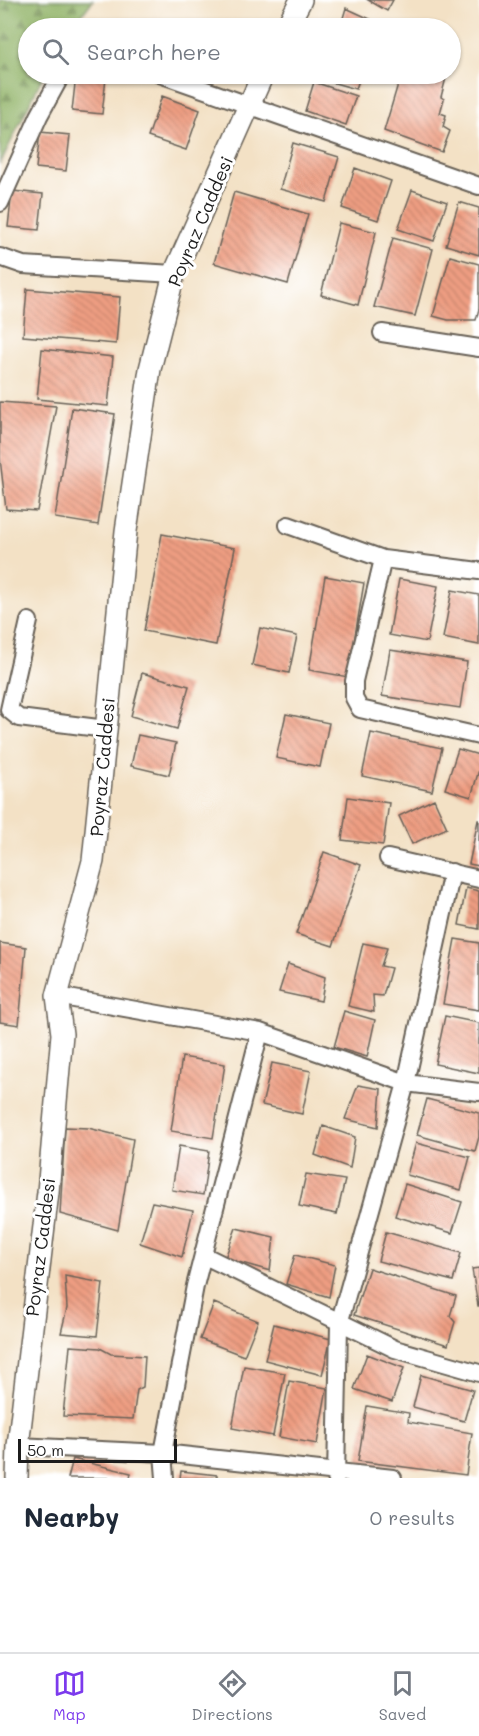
<!DOCTYPE html>
<style>
body{margin:0;font-family:Mali,sans-serif;background:#f6f6f7;color:#1f2937}
.scale{position:absolute;left:18px;bottom:15px;width:159px;box-sizing:border-box;padding-left:6px;border:3px solid #1c1c1c;border-top:0;font-size:16px;line-height:21px;white-space:nowrap;color:#1c1c1c;-webkit-text-stroke:4px #fff;paint-order:stroke}
.list{margin:0;padding:0;list-style:none}
h2{display:flex;justify-content:space-between;align-items:center;height:78px;margin:0;padding:0 24px;font-size:26px}
h2 small{font-size:20px;font-weight:400;color:#747a83}
.icon{flex:none;width:33px;height:33px;fill:none;stroke:currentColor;stroke-width:2;stroke-linecap:round;stroke-linejoin:round}
.map{position:relative;flex:none;width:479px;height:1478px;overflow:hidden}
.search{position:absolute;background:#fff;box-shadow:0 2px 4px #0004;left:18px;right:18px;top:18px;height:66px;display:flex;align-items:center;gap:15px;box-sizing:border-box;padding:0 21px;border-radius:33px;color:#747a83;font-size:22px}
.sheet{height:174px;background:#fff}
nav{display:flex;justify-content:space-around;align-items:center;box-sizing:border-box;height:84px;border-top:2px solid #e0e1e3;background:#fff;font-size:16px;color:#747a83}
nav a{display:grid;justify-items:center;gap:3px}
nav .on{color:#7c3aed}
.map>svg:first-child{display:block}
</style>
<div class="map">
<svg width="479" height="1478" viewBox="0 0 479 1478">
<defs>
<pattern id="forest-firs" width="22" height="20" patternUnits="userSpaceOnUse" patternTransform="scale(1.5)"><rect width="22" height="20" fill="#91b367"/><path d="M5 1l3.5 6h-7zM16 11l3.5 6h-7z" fill="#769154"/></pattern>
<pattern id="building-back-hatch" width="6" height="6" patternUnits="userSpaceOnUse" patternTransform="scale(1.5)"><rect width="6" height="6" fill="#ef9e82"/><path d="M-1 5l2 2M0 0l6 6M5-1l2 2" fill="none" stroke="#c1806a"/></pattern>
</defs>
<rect width="100%" height="100%" fill="#fff"/>
<filter id="ink" filterUnits="userSpaceOnUse"><feTurbulence type="fractalNoise" baseFrequency=".0167" numOctaves="2"/><feDisplacementMap in="SourceGraphic" scale="12" xChannelSelector="R" yChannelSelector="G"/><feConvolveMatrix kernelMatrix="1 2 1 2 8 2 1 2 1" color-interpolation-filters="sRGB"/></filter>
<filter id="wash" filterUnits="userSpaceOnUse"><feTurbulence type="fractalNoise" baseFrequency=".008" numOctaves="4" result="noise"/><feDisplacementMap in="SourceGraphic" scale="24" xChannelSelector="R" yChannelSelector="G"/><feGaussianBlur stdDeviation="1.35" result="paint"/><feColorMatrix in="noise" values="0 0 0 0 0 0 0 0 0 0 0 0 0 0 0 0 0 1.4 0 .05"/><feComposite in="paint" operator="in"/></filter>
<g filter="url(#wash)">
<rect width="100%" height="100%" fill="#f3e1c5"/>
<path fill="url(#forest-firs)" stroke="#566842" stroke-width="1.5" d="M0,0H93L72,28H28V74H44L0,164Z"/>
<g id="blocks">
<path fill="url(#building-back-hatch)" d="M368,0H393L387,11Z
M346,8L383,25L382,28H340Z
M319,74H361L356,89L317,78Z
M401,74H447L441,97L444,99L440,113L446,115L443,127L450,131L442,152L384,131Z
M76,75L106,78L102,114L72,111Z
M314,82L356,96L346,125L305,111Z
M162,96L200,110L186,150L148,137Z
M40,132L70,135L66,171L36,168Z
M293,143L339,157L326,202L280,189Z
M355,168L391,181L378,220L342,208Z
M412,190L447,202L434,241L398,229Z
M12,191L43,194L39,230L8,227Z
M234,192L308,214L288,284L214,263Z
M459,202L479,208V255L446,245Z
M339,223L376,232L358,305L321,295Z
M393,238L433,249L415,316L374,307Z
M450,256L479,264V309L476,320H448L433,316Z
M27,289L120,297L116,344L23,336Z
M42,349L113,357L108,406L37,399Z
M0,402L56,406L37,511L6,509L0,459Z
M72,408L115,414L98,525L55,518Z
M162,534L235,548L216,645L144,631Z
M325,576L364,583L348,677L309,670Z
M399,579L438,586L427,642L389,635Z
M452,590L479,595V645L443,638Z
M260,628L297,636L289,673L252,665Z
M390,650L467,662L460,708L382,696Z
M142,673L189,686L177,729L131,716Z
M286,714L329,723L320,767L276,758Z
M371,733L442,748L432,791L362,776Z
M138,735L176,743L169,775L131,766Z
M458,749L479,755V770L471,797L445,789Z
M348,797L389,803L383,845L342,840Z
M434,799L447,828L412,844L399,816Z
M478,820H479V866L469,864Z
M324,852L361,865L333,946L296,934Z
M466,888L479,891V929L459,925Z
M455,939L479,943V1010L443,1004Z
M0,943L26,947L19,1025L0,1022Z
M363,943L387,948L381,966L391,968L383,996L373,995L374,1012L348,1006Z
M288,964L325,977L321,1001L279,992Z
M344,1011L375,1020L367,1057L334,1047Z
M445,1016L479,1023V1073L435,1064Z
M182,1057L225,1064L213,1138L171,1131Z
M272,1063L311,1071L302,1114L262,1105Z
M358,1085L381,1089L378,1127L345,1119Z
M427,1099L479,1113V1137L475,1151L417,1135Z
M323,1126L355,1137L350,1168L315,1155Z
M65,1127L88,1128L133,1139L118,1230L60,1214Z
M416,1143L470,1157L461,1190L407,1175Z
M179,1146L209,1151L203,1195L172,1190Z
M306,1174L345,1180L337,1214L299,1206Z
M405,1184L462,1202L452,1233L395,1216Z
M152,1202L193,1210L182,1257L140,1243Z
M236,1228L274,1237L270,1271L225,1258Z
M386,1232L461,1253L453,1281L378,1261Z
M295,1255L335,1265L329,1297L286,1284Z
M369,1268L456,1296L450,1316L455,1322L448,1345L354,1315Z
M479,1268V1306H478L472,1269Z
M65,1276L103,1283L97,1336L61,1333L67,1308Z
M214,1303L258,1321L244,1356L200,1339Z
M274,1324L331,1339L322,1375L265,1360Z
M70,1346L100,1348L111,1354L145,1356L143,1387L137,1390L133,1419L63,1416Z
M367,1354L404,1368L392,1402L354,1389Z
M244,1366L285,1373L273,1436L232,1428Z
M421,1375L473,1390L464,1421L413,1407Z
M289,1381L327,1388L317,1444L279,1437Z
M367,1406L409,1413L408,1422L472,1433L466,1475L358,1461Z
M73,1459L131,1473L130,1478H68Z
M181,1471L217,1475V1478H180Z"/>
</g>
</g>
<g filter="url(#ink)">
<use href="#blocks" fill-opacity="0" stroke="#676157" stroke-width="1.5"/>
<g fill="none" stroke-linecap="round" stroke-linejoin="round">
<g stroke="#676157" stroke-width="20">
<path id="minor" d="M160,74L479,186
M0,203L39,116L62,74
M0,257L23,265L174,274
M382,333L479,348
M288,525L383,559L479,571
M383,559L354,681V698L360,709L479,736
M29,621L9,710L19,718L106,729
M388,858L479,879
M57,996L260,1032L406,1083L479,1092
M203,1255L395,1349L479,1373
M18,1446L163,1453L393,1478
M165,1478L163,1453L195,1286L260,1032
M336,1478L339,1324L406,1083L452,872"/>
</g>
<g stroke="#676157" stroke-width="24">
<path id="tertiary" d="M286,28L301,0
M17,1478L18,1446L48,1192L62,1034L57,996L93,861L126,531L150,369L174,274L263,74"/>
</g>
<use href="#minor" stroke="#fff" stroke-width="16"/>
<use href="#tertiary" stroke="#fff" stroke-width="21"/>
</g>
</g>
<g text-anchor="middle" dominant-baseline="central" stroke-width="6" stroke-linejoin="round" paint-order="stroke">
<g font-size="18" fill="#1c1c1c" stroke="#fff">
<text transform="translate(200 221) rotate(-67)">Poyraz Caddesi</text>
<text transform="translate(102 767) rotate(-85)">Poyraz Caddesi</text>
<text transform="translate(40 1247) rotate(-83)">Poyraz Caddesi</text>
</g>
</g>
</svg>
<div class="scale">50 m</div>
<div class="search"><svg class="icon" aria-label="search" viewBox="0 0 24 24"><circle cx="10" cy="10" r="6"/><path d="M15 15l6 6"/></svg>Search here</div>
</div>
<section class="sheet">
<h2>Nearby<small>0 results</small></h2>
<ul class="list">
</ul>
</section>
<nav>
<a class="on"><svg class="icon" aria-label="map" viewBox="0 0 24 24"><path d="M3 6l6-2 6 2 6-2v14l-6 2-6-2-6 2zM9 4v14M15 6v14"/></svg>Map</a>
<a><svg class="icon" aria-label="directions" viewBox="0 0 24 24"><path d="M12 3l9 9-9 9-9-9zM9 14v-3h6M13 9l2 2-2 2"/></svg>Directions</a>
<a><svg class="icon" aria-label="saved" viewBox="0 0 24 24"><path d="M7 4h10v16l-5-4-5 4z"/></svg>Saved</a>
</nav>
